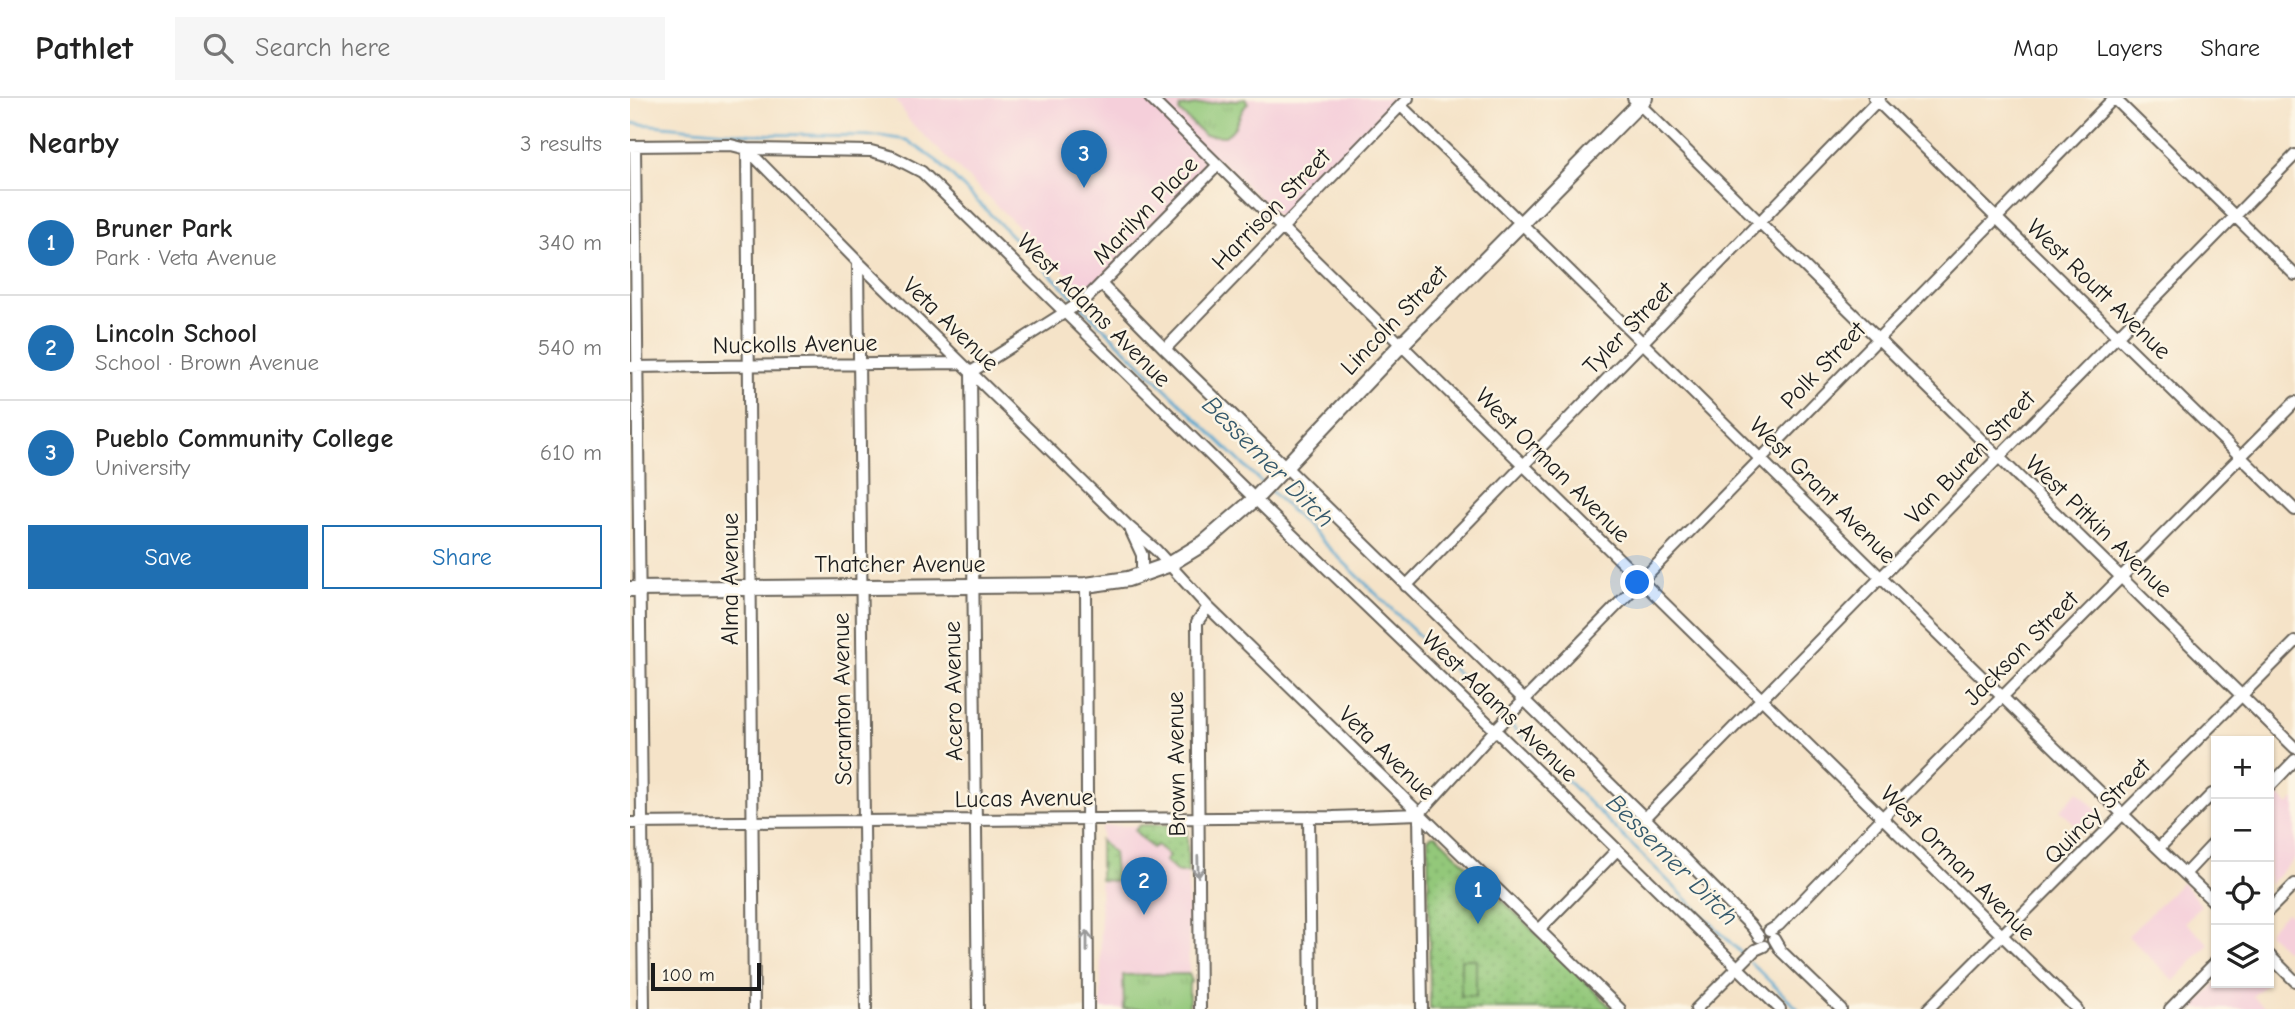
<!DOCTYPE html>
<meta charset="utf-8">
<style>
body{margin:0;font-family:"Comic Neue",sans-serif;background:#f6f6f6;color:#222}
.controls{position:absolute;right:21px;bottom:21px;display:grid;overflow:hidden;border-radius:0px;box-shadow:0 2px 5px #0004}
.controls button{width:63px;height:63px;display:grid;place-items:center;padding:0;border:0;border-bottom:2px solid #e0e0e0;background:#fff;color:#222;font:35px sans-serif}
.scale{position:absolute;left:21px;bottom:18px;width:110px;box-sizing:border-box;padding-left:7px;border:4px solid #1c1c1c;border-top:0;font-size:19px;line-height:24px;white-space:nowrap;color:#1c1c1c;-webkit-text-stroke:5px #fcf5e5;paint-order:stroke}
.you{position:absolute;left:1008px;top:485px;width:24px;height:24px;margin:-18px;border:5px solid #fff;border-radius:50%;background:#1a73e8;box-shadow:0 0 0 10px #1a73e833}
.badge{display:grid;place-items:center;width:46px;height:46px;border-radius:50%;background:#1f6fb2;color:#fff;font-size:23px;font-weight:700}
.pin{position:absolute;translate:-50% -58px;filter:drop-shadow(0 2px 4px #0008)}
.pin::after{content:'';position:absolute;top:37px;width:24px;height:21px;background:inherit;clip-path:polygon(0 0,100% 0,50% 100%)}
.list{margin:0;padding:0;list-style:none}
h2{display:flex;justify-content:space-between;align-items:center;height:91px;margin:0;padding:0 28px;font-size:30px}
h2 small{font-size:23px;font-weight:400;color:#767676}
.list li{display:grid;grid-template-columns:46px 1fr auto;gap:21px;align-items:center;box-sizing:border-box;height:105px;padding:0 28px;border-top:2px solid #e0e0e0}
.list b{display:block;font-size:26px;white-space:nowrap}
.list p{margin:0;font-size:23px;white-space:nowrap;color:#767676}
.list em{font-size:23px;font-style:normal;color:#767676}
.actions{display:flex;gap:14px;padding:21px 28px}
.actions a{flex:1;padding:16px 0;border:2px solid #1f6fb2;border-radius:0px;text-align:center;font-size:24px;color:#1f6fb2}
.actions .main{background:#1f6fb2;color:#fff}
.icon{flex:none;width:38px;height:38px;fill:none;stroke:currentColor;stroke-width:2;stroke-linecap:round;stroke-linejoin:round}
.map{position:relative;flex:none;width:1665px;height:911px;overflow:hidden}
header{display:flex;align-items:center;gap:42px;box-sizing:border-box;height:98px;padding:0 35px;background:#fff;border-bottom:2px solid #e0e0e0}
header strong{font-size:33px}
nav{display:flex;gap:38px;margin-inline-start:auto;font-size:24px}
.search{width:490px;height:63px;background:#f6f6f6;display:flex;align-items:center;gap:18px;box-sizing:border-box;padding:0 24px;border-radius:0px;color:#767676;font-size:26px}
main{display:flex}
aside{flex:1;background:#fff}
.map>svg:first-child{display:block}
</style>
<header>
<strong>Pathlet</strong>
<div class="search"><svg class="icon" aria-label="search" viewBox="0 0 24 24"><circle cx="10" cy="10" r="6"/><path d="M15 15l6 6"/></svg>Search here</div>
<nav><a>Map</a><a>Layers</a><a>Share</a></nav>
</header>
<main>
<aside>
<h2>Nearby<small>3 results</small></h2>
<ul class="list">
<li><span class="badge">1</span><div><b>Bruner Park</b><p>Park · Veta Avenue</p></div><em>340 m</em></li>
<li><span class="badge">2</span><div><b>Lincoln School</b><p>School · Brown Avenue</p></div><em>540 m</em></li>
<li><span class="badge">3</span><div><b>Pueblo Community College</b><p>University</p></div><em>610 m</em></li>
</ul>
<div class="actions"><a class="main">Save</a><a>Share</a></div>
</aside>
<div class="map">
<svg width="1665" height="911" viewBox="0 0 1665 911">
<defs>
<pattern id="grass-tufts" width="24" height="20" patternUnits="userSpaceOnUse" patternTransform="scale(1.75)"><rect width="24" height="20" fill="#93c87a"/><path d="M3 7l-1-3M5 7V3M7 7l1-3M15 17l-1-3M17 17v-4M19 17l1-3" fill="none" stroke="#7eab69"/></pattern>
<pattern id="park-dots" width="8" height="8" patternUnits="userSpaceOnUse" patternTransform="scale(1.75)"><rect width="8" height="8" fill="#93c87a"/><path d="M2 2h.1M6 6h.1" fill="none" stroke="#7eab69" stroke-width="1.8" stroke-linecap="round"/></pattern>
</defs>
<rect width="100%" height="100%" fill="#fcf5e5"/>
<filter id="ink" filterUnits="userSpaceOnUse"><feTurbulence type="fractalNoise" baseFrequency=".0143" numOctaves="2"/><feDisplacementMap in="SourceGraphic" scale="14" xChannelSelector="R" yChannelSelector="G"/><feConvolveMatrix kernelMatrix="1 2 1 2 8 2 1 2 1" color-interpolation-filters="sRGB"/></filter>
<filter id="wash" filterUnits="userSpaceOnUse"><feTurbulence type="fractalNoise" baseFrequency=".00686" numOctaves="4" result="noise"/><feDisplacementMap in="SourceGraphic" scale="28" xChannelSelector="R" yChannelSelector="G"/><feGaussianBlur stdDeviation="1.57" result="paint"/><feColorMatrix in="noise" values="0 0 0 0 0 0 0 0 0 0 0 0 0 0 0 0 0 1.4 0 .05"/><feComposite in="paint" operator="in"/></filter>
<g filter="url(#wash)">
<rect width="100%" height="100%" fill="#f5e3c8"/>
<path fill="#f5cfda" d="M265,0H769L655,119L650,120L589,61L456,194L280,24Z
M1642,691L1659,707L1665,701V760L1639,787V695Z
M1448,693L1471,716L1453,734L1430,712Z
M554,727L557,731L559,876L562,883L559,886V911H471L470,742L472,739L471,730L474,728Z
M1552,784L1571,807L1555,824L1579,846L1544,883L1498,838Z
M1657,814L1665,822V842L1655,852L1639,835V832Z
M1587,885H1637L1623,898L1636,911H1565L1563,909Z"/>
<path fill="url(#grass-tufts)" stroke="#58724b" stroke-width="2" d="M615,1L618,5C606,17 611,28 595,38L574,37L549,13L550,9Z
M559,876L562,883L559,886V911H494L493,877Z"/>
<path fill="url(#park-dots)" stroke="#58724b" stroke-width="2" d="M510,727H554L557,731L558,775H548L535,763L539,758L527,747L522,750L504,732Z
M802,737H806L983,911H800L798,741Z
M470,742L483,755L486,783L470,782Z"/>
<path fill="#93c87a" stroke="#58724b" stroke-width="2" d="M831,861H846V898H831Z"/>
<g fill="none" stroke-linecap="round" stroke-linejoin="round">
<path stroke="#55a6cf" stroke-width="2.5" d="M0,25L119,36L250,38L277,42L307,63L446,202
M450,207L633,386
M641,393L874,621
M879,625L1115,859
M1120,864L1168,911"/>
</g>
</g>
<g filter="url(#ink)">
<g fill="none" stroke-linecap="round" stroke-linejoin="round">
<g stroke="#686258" stroke-width="14">
<path id="minor" d="M520,0L1447,911
M1003,0L1665,650
M1244,0L1665,412
M1484,0L1665,177
M771,8C1044,273 1311,543 1586,806
M0,48L101,47L117,51L241,53L263,59L292,74L625,401L865,632L1150,911
M5,48L14,911
M117,51L228,164L498,428L526,452L578,509L990,911
M117,51L124,911
M228,164L236,911
M471,186L535,251L1015,720L1122,829L1129,839
M535,251L778,0
M0,269L331,265
M501,433L512,457V477
M456,487L458,911
M776,488L1250,0
M1639,689L1665,662
M789,716L865,632L1484,0
M789,716L792,911
M679,719L681,911
M1015,720L1665,57
M0,725L703,719L789,716
M1529,750L1582,696
M1555,776L1586,743
M1639,812L1665,786
M909,832L987,752
M1139,833L1149,827L1252,720L1665,304
M1144,841L1151,853L1211,911
M1639,857L1665,883
M348,911L341,274L456,201L588,67
M570,911L567,524L578,509
M1066,911L1125,852L1134,848
M1298,911L1665,544
M1540,911L1586,864"/>
</g>
<g stroke="#686258" stroke-width="18">
<path id="major" d="M0,491L456,487L498,481L538,467L574,445L625,401L771,247L1015,0"/>
</g>
<use href="#minor" stroke="#fff" stroke-width="10"/>
<use href="#major" stroke="#fff" stroke-width="14"/>
</g>
<defs><path id="oneway-shaft" d="M-6 0H5M1.5-3L5.5 0L1.5 3" fill="none" stroke-width="1.6" stroke-linecap="round" stroke-linejoin="round" transform="scale(1.75)"/></defs>
<g stroke="#999">
<use href="#oneway-shaft" transform="translate(568 769) rotate(89)"/>
<use href="#oneway-shaft" transform="translate(457 843) rotate(-90)"/>
</g>
</g>
<g text-anchor="middle" dominant-baseline="central" stroke-width="5" stroke-linejoin="round" paint-order="stroke">
<g font-size="24" fill="#1c1c1c" stroke="#fcf5e5">
<text transform="translate(641 111) rotate(-46)">Harrison Street</text>
<text transform="translate(515 112) rotate(-46)">Marilyn Place</text>
<text transform="translate(1469 191) rotate(44)">West Routt Avenue</text>
<text transform="translate(464 212) rotate(45)">West Adams Avenue</text>
<text transform="translate(764 222) rotate(-46)">Lincoln Street</text>
<text transform="translate(321 226) rotate(44)">Veta Avenue</text>
<text transform="translate(998 230) rotate(-46)">Tyler Street</text>
<text transform="translate(165 246) rotate(-1)">Nuckolls Avenue</text>
<text transform="translate(1193 267) rotate(-46)">Polk Street</text>
<text transform="translate(1340 359) rotate(-46)">Van Buren Street</text>
<text transform="translate(923 367) rotate(45)">West Orman Avenue</text>
<text transform="translate(1193 392) rotate(45)">West Grant Avenue</text>
<text transform="translate(1469 428) rotate(44)">West Pitkin Avenue</text>
<text x="270" y="466">Thatcher Avenue</text>
<text transform="translate(100 481) rotate(-90)">Alma Avenue</text>
<text transform="translate(1391 550) rotate(-45)">Jackson Street</text>
<text transform="translate(323 593) rotate(-91)">Acero Avenue</text>
<text transform="translate(212 601) rotate(-91)">Scranton Avenue</text>
<text transform="translate(870 608) rotate(44)">West Adams Avenue</text>
<text transform="translate(757 655) rotate(44)">Veta Avenue</text>
<text transform="translate(546 666) rotate(-91)">Brown Avenue</text>
<text transform="translate(394 700) rotate(-1)">Lucas Avenue</text>
<text transform="translate(1467 713) rotate(-45)">Quincy Street</text>
<text transform="translate(1328 765) rotate(45)">West Orman Avenue</text>
</g>
<g font-size="26" font-style="italic" fill="#365a6d" stroke="#fcf5e5">
<text transform="translate(638 364) rotate(45)">Bessemer Ditch</text>
<text transform="translate(1042 762) rotate(45)">Bessemer Ditch</text>
</g>
</g>
</svg>
<div class="controls">
<button>+</button>
<button>−</button>
<button><svg class="icon" aria-label="locate" viewBox="0 0 24 24"><circle cx="12" cy="12" r="6"/><path d="M12 2v4M12 18v4M2 12h4M18 12h4"/></svg></button>
<button><svg class="icon" aria-label="layers" viewBox="0 0 24 24"><path d="M12 4l9 5-9 5-9-5zM3 14l9 5 9-5"/></svg></button>
</div>
<div class="scale">100 m</div>
<div class="you"></div>
<div class="pin badge" style="left:848px;top:826px">1</div>
<div class="pin badge" style="left:514px;top:817px">2</div>
<div class="pin badge" style="left:454px;top:90px">3</div>
</div>
</main>
